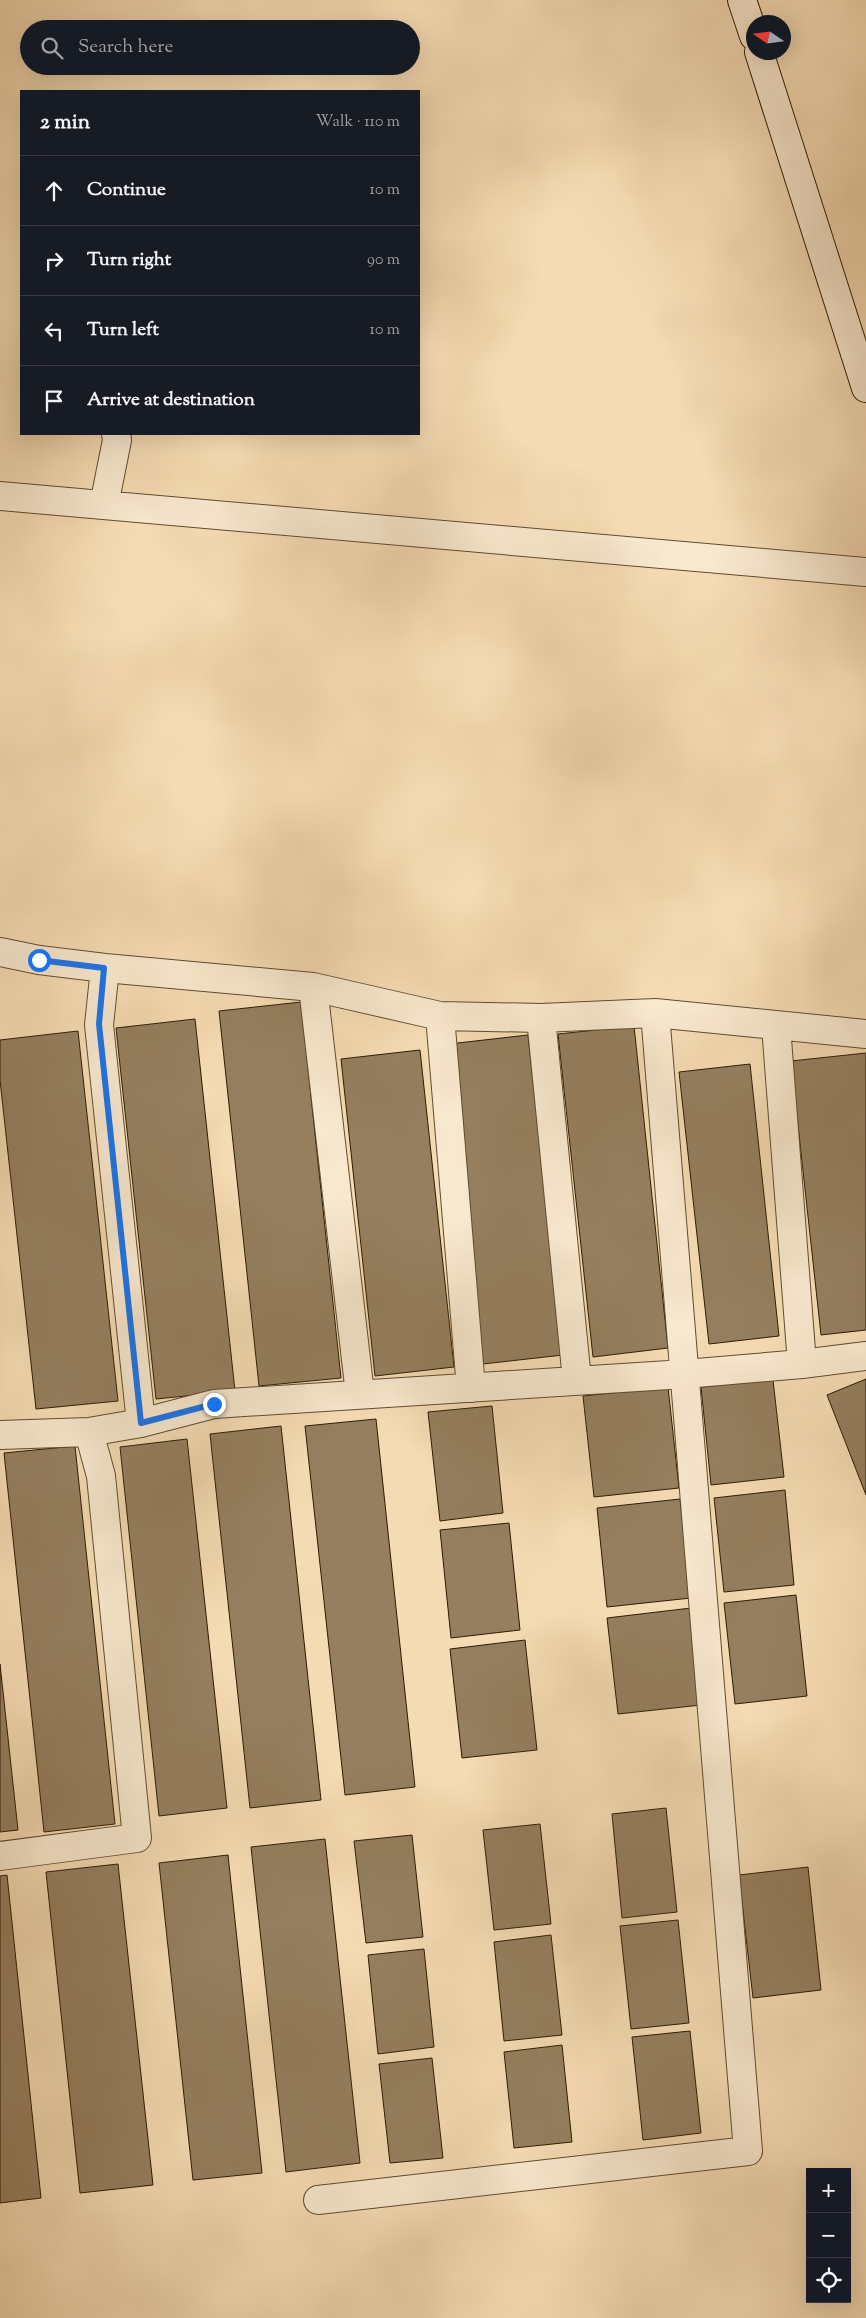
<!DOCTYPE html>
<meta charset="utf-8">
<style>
body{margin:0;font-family:"Sorts Mill Goudy",serif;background:#242831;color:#f1f3f6}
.controls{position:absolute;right:15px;bottom:15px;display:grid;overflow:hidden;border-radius:0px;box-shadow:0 5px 20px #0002}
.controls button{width:45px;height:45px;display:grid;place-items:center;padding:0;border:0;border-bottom:1px solid #363941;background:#171b24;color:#f1f3f6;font:25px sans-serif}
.compass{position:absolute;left:746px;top:15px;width:45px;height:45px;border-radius:50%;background:#171b24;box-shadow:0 5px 20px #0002;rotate:283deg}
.stop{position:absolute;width:15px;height:15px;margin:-11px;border:4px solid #1a73e8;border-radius:50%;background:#fff}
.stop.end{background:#1a73e8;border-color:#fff;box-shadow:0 1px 5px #0008}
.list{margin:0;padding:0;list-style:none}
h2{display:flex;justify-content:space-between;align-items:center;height:65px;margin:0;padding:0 20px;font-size:21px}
h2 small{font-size:16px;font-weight:400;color:#9ea1a6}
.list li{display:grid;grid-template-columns:32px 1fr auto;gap:15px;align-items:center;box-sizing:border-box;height:70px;padding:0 20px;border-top:1px solid #363941}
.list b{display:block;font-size:19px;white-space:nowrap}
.list em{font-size:16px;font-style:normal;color:#9ea1a6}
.icon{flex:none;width:28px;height:28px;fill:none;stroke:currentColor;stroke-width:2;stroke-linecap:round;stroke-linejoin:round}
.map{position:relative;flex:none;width:866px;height:2318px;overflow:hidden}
.search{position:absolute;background:#171b24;box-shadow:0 5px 20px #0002;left:20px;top:20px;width:400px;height:55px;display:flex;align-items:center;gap:12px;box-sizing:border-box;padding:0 18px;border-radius:28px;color:#9ea1a6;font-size:19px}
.panel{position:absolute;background:#171b24;box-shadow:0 5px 20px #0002;left:20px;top:90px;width:400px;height:345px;border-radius:0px}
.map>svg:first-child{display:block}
</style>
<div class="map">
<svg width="866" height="2318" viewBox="0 0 866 2318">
<rect width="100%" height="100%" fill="#f5dbb3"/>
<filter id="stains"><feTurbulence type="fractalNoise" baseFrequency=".004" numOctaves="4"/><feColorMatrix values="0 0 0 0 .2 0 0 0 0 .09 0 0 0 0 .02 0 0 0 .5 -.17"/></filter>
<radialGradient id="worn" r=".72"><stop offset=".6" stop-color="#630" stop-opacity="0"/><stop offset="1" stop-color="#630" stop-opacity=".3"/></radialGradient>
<path fill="#957f5f" stroke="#2d1c03" d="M301,1002L341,1378L259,1386L219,1011Z
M195,1019L235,1391L156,1399L116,1028Z
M634,1026L668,1348L593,1357L558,1034Z
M78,1031L118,1401L36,1409L0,1080V1040Z
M528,1035L563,1355L483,1364L449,1044Z
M420,1050L454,1367L375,1376L341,1059Z
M866,1053V1330L821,1335L791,1061Z
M750,1064L779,1336L709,1344L679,1072Z
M866,1379V1495L827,1395Z
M773,1380L784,1477L711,1485L701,1387Z
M668,1387L679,1488L594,1497L583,1396Z
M492,1406L503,1513L440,1521L428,1412Z
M376,1419L415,1787L345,1795L305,1426Z
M281,1426L321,1800L250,1808L210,1434Z
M187,1439L227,1808L159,1816L120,1447Z
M75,1446L115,1824L44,1832L4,1453Z
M785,1490L794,1585L724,1592L714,1498Z
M680,1499L691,1598L607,1607L597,1508Z
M509,1523L520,1630L451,1638L440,1530Z
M796,1595L807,1696L735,1704L724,1603Z
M691,1608L701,1705L618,1714L607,1618Z
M525,1640L537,1750L462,1758L450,1649Z
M0,1664L18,1830L0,1832Z
M666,1808L677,1912L622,1918L612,1814Z
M540,1824L551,1924L494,1930L483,1830Z
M412,1835L423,1937L366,1943L354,1841Z
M325,1839L360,2163L286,2172L251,1847Z
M228,1855L262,2173L193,2180L159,1863Z
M118,1864L153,2185L80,2193L46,1872Z
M808,1867L821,1990L753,1998L739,1875Z
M7,1875L41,2198L0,2203V1876Z
M678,1920L689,2023L631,2029L620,1926Z
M551,1935L562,2035L504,2041L494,1942Z
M424,1949L434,2047L378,2054L368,1955Z
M690,2031L701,2133L643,2140L632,2037Z
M562,2045L572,2142L514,2148L504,2052Z
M432,2058L443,2158L390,2163L379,2064Z"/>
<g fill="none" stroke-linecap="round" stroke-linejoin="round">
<g stroke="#5f4c2f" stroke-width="30">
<path id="street" d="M0,496L866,572
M104,505L117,440L116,434
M0,952L39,960L105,968L313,987L440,1016L541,1018L655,1013L866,1034
M105,968L99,1025L141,1423
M313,987L360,1394
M440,1016L471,1388
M541,1018L577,1380
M776,1026L802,1364
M0,1435L89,1432L141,1423L214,1404L685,1374L802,1364L866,1356
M0,1856L137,1838L101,1476L89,1432
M318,2200L748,2151L655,1013"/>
</g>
<g stroke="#2d1c03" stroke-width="30">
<path id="secondary" d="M742,0L754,36
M759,52L866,388"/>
</g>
<use href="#street" stroke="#f8e8ce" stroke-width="28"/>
<use href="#secondary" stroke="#f8e8ce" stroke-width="28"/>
</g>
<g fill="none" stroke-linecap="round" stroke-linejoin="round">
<path stroke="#1a73e8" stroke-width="6" d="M39,960L104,968L99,1024L141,1423L214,1404"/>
</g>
<rect width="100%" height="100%" filter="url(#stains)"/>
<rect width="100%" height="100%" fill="url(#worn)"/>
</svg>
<div class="controls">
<button>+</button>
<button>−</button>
<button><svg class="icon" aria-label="locate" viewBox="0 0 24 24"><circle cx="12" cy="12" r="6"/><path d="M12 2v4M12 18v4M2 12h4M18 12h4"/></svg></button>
</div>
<svg class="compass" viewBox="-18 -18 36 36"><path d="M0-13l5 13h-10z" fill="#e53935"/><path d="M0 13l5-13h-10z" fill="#9ea1a6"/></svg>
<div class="stop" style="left:39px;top:960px"></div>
<div class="stop end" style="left:214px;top:1404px"></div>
<div class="search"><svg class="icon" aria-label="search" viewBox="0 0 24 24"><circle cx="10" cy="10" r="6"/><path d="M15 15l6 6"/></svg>Search here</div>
<section class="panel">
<h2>2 min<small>Walk · 110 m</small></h2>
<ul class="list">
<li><svg class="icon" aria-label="ahead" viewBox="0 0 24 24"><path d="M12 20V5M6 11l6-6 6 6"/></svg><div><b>Continue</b></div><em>10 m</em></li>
<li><svg class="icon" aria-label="right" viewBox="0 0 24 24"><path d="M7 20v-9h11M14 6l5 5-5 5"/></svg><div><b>Turn right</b></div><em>90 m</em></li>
<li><svg class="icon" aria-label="left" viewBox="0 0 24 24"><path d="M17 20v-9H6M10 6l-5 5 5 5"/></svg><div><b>Turn left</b></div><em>10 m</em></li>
<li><svg class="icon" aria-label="arrive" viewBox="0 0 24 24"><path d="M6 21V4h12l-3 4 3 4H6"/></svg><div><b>Arrive at destination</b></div></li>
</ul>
</section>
</div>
